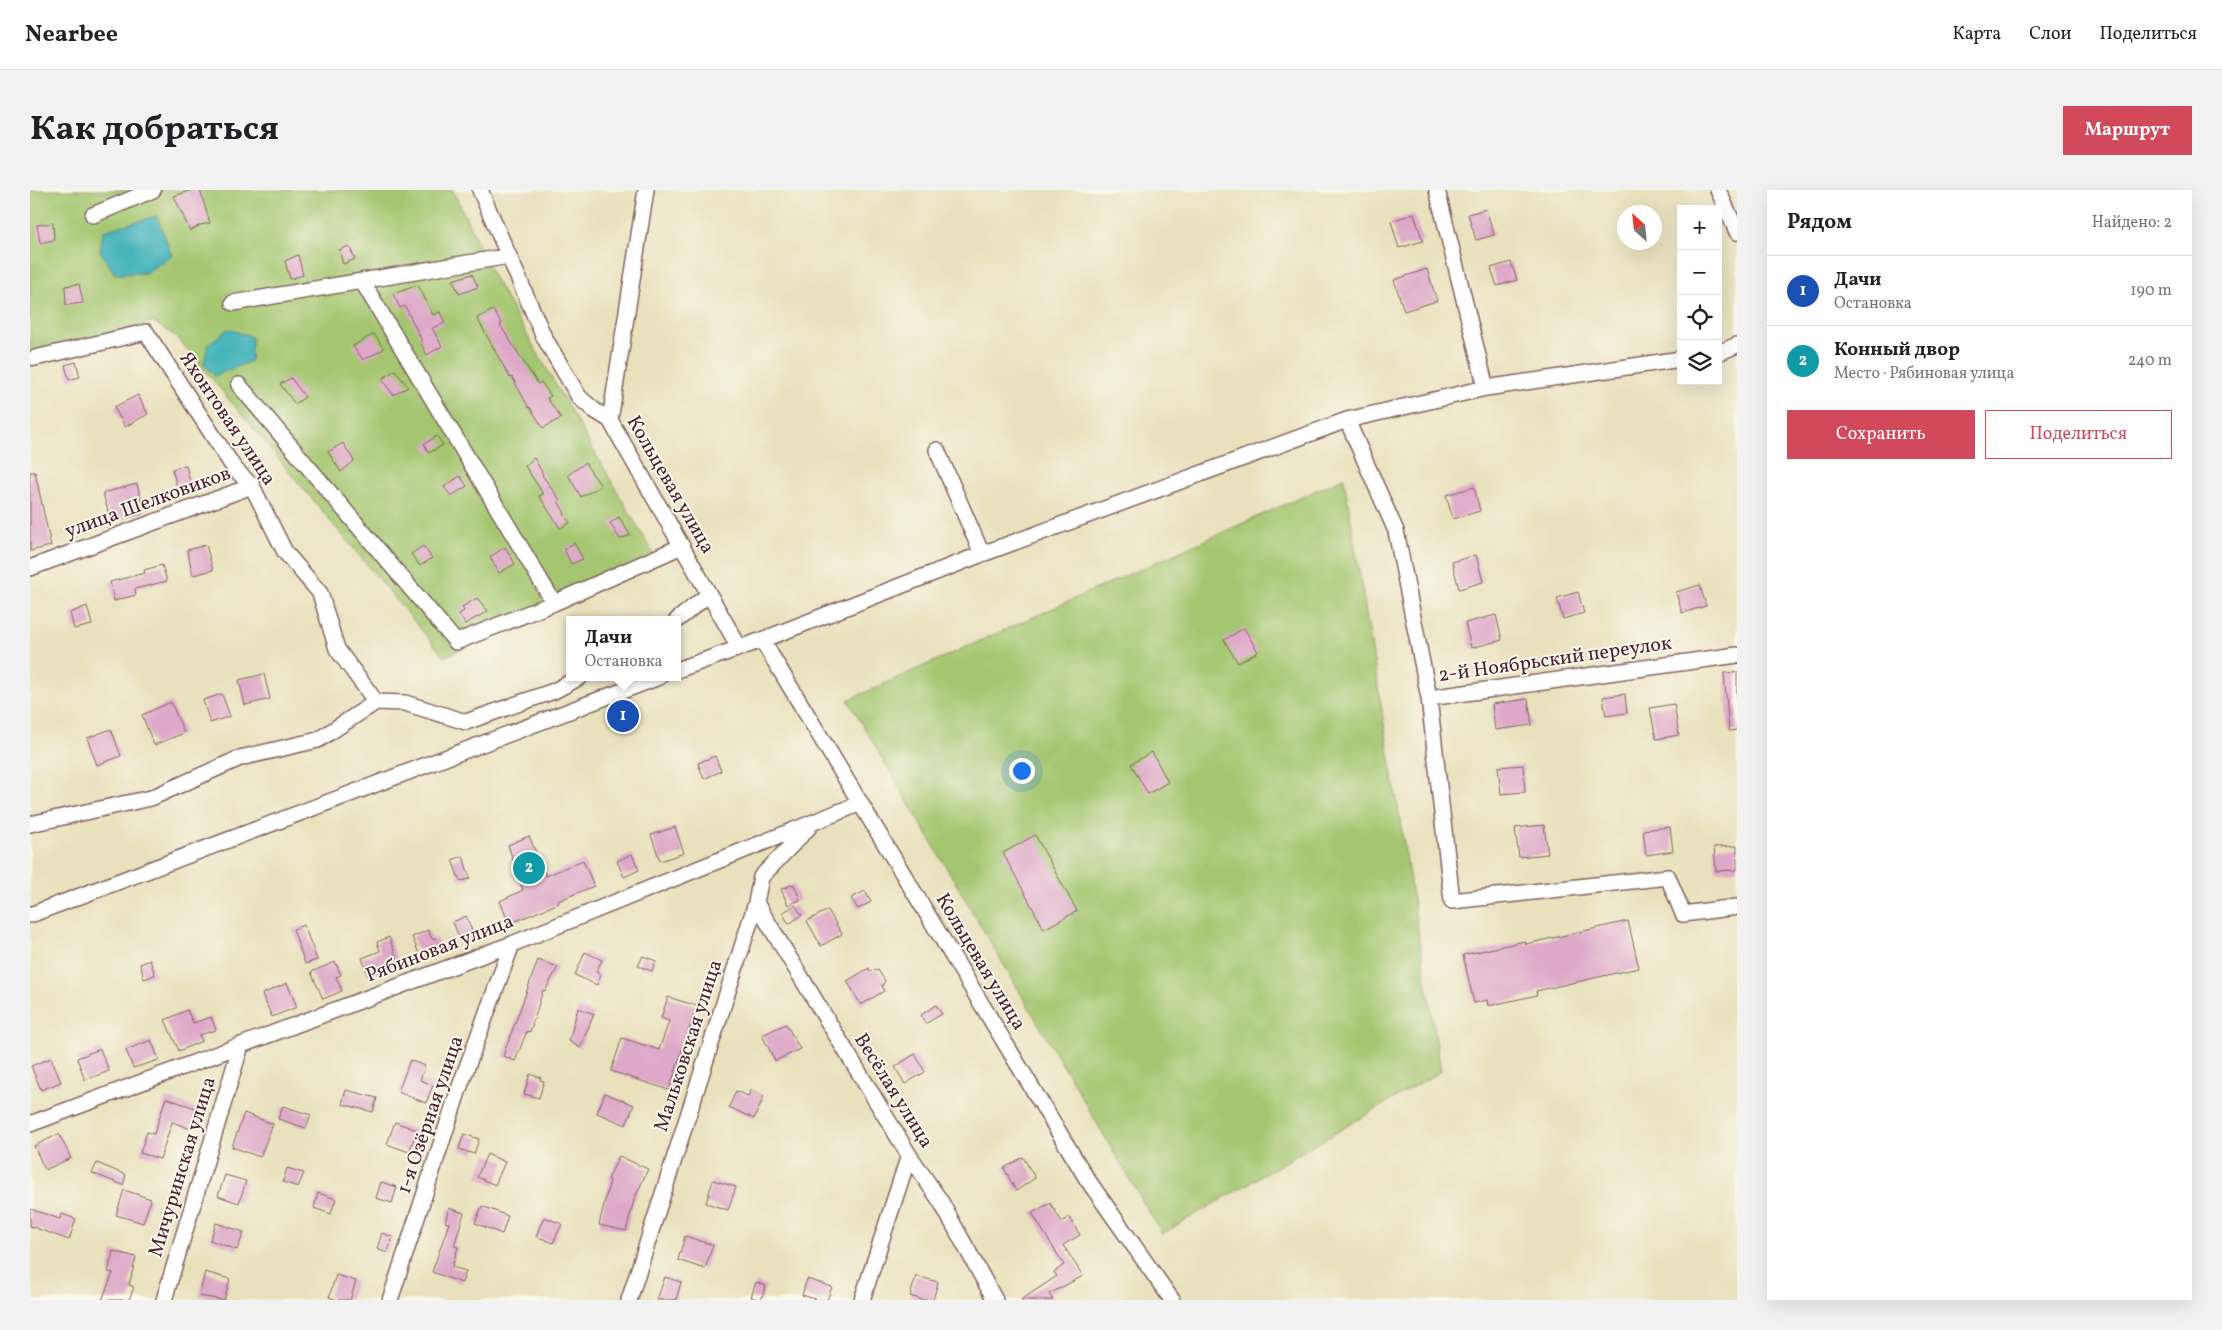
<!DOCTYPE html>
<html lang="ru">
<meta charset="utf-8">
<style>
body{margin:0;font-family:Vollkorn,serif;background:#f2f2f2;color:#202124}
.controls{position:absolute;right:15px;top:15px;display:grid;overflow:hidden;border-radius:0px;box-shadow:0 5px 20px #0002}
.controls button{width:45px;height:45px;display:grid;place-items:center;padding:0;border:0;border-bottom:1px solid #e0e0e0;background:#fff;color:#202124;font:25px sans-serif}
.compass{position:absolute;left:1587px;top:15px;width:45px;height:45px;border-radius:50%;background:#fff;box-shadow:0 5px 20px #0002;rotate:333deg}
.you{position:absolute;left:991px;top:580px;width:18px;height:18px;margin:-12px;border:4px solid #fff;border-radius:50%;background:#1a73e8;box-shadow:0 0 0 8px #1a73e833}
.badge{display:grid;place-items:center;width:32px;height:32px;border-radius:50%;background:#d1495b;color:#fff;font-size:16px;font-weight:700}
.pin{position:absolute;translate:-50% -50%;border:2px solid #fff;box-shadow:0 1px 5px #0006}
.popup{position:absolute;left:536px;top:426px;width:115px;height:65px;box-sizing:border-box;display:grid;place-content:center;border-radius:0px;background:#fff;filter:drop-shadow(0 1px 4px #0005);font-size:16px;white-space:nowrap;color:#757577}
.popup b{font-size:19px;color:#202124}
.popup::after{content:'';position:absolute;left:50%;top:100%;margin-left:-10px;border:10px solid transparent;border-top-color:#fff}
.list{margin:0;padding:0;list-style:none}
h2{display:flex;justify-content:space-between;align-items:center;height:65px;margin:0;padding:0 20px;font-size:21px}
h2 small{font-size:16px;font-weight:400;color:#757577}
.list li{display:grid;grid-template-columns:32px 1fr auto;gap:15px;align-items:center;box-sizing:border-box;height:70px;padding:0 20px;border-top:1px solid #e0e0e0}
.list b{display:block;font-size:19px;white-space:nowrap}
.list p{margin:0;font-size:16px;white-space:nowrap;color:#757577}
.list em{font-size:16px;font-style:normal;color:#757577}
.actions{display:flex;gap:10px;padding:15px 20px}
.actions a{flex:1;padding:11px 0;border:1px solid #d1495b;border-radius:0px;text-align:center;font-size:18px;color:#d1495b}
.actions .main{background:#d1495b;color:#fff}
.icon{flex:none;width:28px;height:28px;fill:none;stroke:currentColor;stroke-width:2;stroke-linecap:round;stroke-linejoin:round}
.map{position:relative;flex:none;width:1707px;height:1110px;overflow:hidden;border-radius:0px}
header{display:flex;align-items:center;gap:30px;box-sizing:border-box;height:70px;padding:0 25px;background:#fff;border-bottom:1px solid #e0e0e0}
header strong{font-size:24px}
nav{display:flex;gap:28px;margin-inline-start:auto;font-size:18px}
.intro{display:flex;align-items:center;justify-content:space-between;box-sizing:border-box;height:120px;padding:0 30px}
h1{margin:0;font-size:35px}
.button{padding:12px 22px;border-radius:0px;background:#d1495b;color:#fff;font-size:18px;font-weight:700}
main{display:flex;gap:30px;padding:0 30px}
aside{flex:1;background:#fff;border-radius:0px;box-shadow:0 5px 20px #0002}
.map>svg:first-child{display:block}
</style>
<header>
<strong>Nearbee</strong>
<nav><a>Карта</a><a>Слои</a><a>Поделиться</a></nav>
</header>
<div class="intro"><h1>Как добраться</h1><a class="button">Маршрут</a></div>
<main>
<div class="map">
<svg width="1707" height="1110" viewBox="0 0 1707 1110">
<rect width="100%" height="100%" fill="#fbf7ec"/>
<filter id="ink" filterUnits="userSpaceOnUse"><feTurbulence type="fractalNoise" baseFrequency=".02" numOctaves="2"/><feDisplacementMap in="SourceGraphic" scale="10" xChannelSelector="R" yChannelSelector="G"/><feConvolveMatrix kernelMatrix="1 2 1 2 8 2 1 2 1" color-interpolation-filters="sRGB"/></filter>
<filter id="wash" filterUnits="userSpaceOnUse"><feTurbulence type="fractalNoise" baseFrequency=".0096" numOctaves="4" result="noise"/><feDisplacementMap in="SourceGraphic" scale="20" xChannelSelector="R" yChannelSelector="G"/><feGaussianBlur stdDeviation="1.12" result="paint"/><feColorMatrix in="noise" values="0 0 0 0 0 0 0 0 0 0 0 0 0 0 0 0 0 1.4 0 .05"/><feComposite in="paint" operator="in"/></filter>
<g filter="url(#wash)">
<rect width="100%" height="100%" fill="#e8e1bc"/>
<path fill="#a4c66f" stroke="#77724d" d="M0,0H423L462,84L628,372L414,467L147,147L123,132L0,168Z
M1314,288L1411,881L1132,1044L818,510Z"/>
<path fill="#44b4bb" stroke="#476a73" d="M127,26L142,66L115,83L85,84L70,61L73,41Z
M198,139L222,147L221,171L185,186L174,175L178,154Z"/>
<g id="blocks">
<path fill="#dea9c8" d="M162,0H170L180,33L170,35L160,41L144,6Z
M1456,19L1464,45L1446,50L1438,24Z
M1384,24L1393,51L1369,58L1361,31Z
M23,33L24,50L10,53L7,35Z
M319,56L325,69L313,74L309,60Z
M268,65L273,85L260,89L255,71Z
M1481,72L1487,90L1467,96L1461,78Z
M1397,79L1407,111L1374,121L1364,90Z
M442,84L448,97L429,104L423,90Z
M49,94L53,113L36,115L35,96Z
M388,95L403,125L410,122L415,133L402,138L412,156L397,165L390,152L392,151L375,116L370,118L363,104Z
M463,120L472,134L470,135L508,194L511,192L521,206L517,208L531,228L513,238L500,217L499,218L482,187L480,188L447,128Z
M344,144L354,159L333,170L323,156Z
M46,172L50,187L39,190L35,175Z
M365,180L378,197L363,205L352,189Z
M261,188L275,207L265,214L250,194Z
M108,205L118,224L95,237L84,217Z
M407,246L413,255L399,263L394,254Z
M313,253L324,271L311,282L298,262Z
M504,268L513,284L512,285L530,310L528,311L535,323L534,324L540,333L530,338L509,306L513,304L495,276Z
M555,273L571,296L551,307L538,285Z
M156,275L161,297L148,300L142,279Z
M0,282H5L21,356L0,361Z
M430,286L437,296L421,306L414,297Z
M107,294L114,323L81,332L73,303Z
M1444,297L1450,321L1423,329L1416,305Z
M589,327L600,345L590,349L580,333Z
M544,353L553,369L541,374L534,359Z
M176,355L183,380L163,385L157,360Z
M393,356L402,368L390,376L381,364Z
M475,357L485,374L469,383L460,367Z
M1446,365L1453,392L1429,399L1422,372Z
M132,375L137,391L105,399L106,405L84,411L80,392L115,383L114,380Z
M1670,395L1676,416L1652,423L1646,402Z
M1548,402L1554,423L1533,429L1527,408Z
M447,408L458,421L435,434L429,424L434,421L432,417Z
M57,416L62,435L44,439L40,423Z
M1466,425L1472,450L1441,458L1435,433Z
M1214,438L1228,462L1208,473L1194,450Z
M1707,482V540L1699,541L1694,483Z
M234,484L240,509L215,515L209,490Z
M192,504L200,526L180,533L173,510Z
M1595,504L1597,523L1576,526L1573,507Z
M1498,509L1502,535L1465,540L1462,514Z
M141,512L154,543L124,555L112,525Z
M1644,514L1649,545L1626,549L1620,518Z
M81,539L91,566L67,575L57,548Z
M1122,562L1138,592L1118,604L1101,574Z
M685,566L691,581L674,589L668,573Z
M1493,575L1495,602L1471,604L1468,577Z
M1514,635L1518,664L1489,667L1485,638Z
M645,637L654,663L630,671L621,645Z
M1640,637L1643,661L1616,665L1613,640Z
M1005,645L1047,721L1014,739L973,663Z
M499,646L516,686L553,670L564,696L528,711L529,713L479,734L470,711L493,700L478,655Z
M1707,656V680L1686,681L1684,657Z
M602,664L609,680L594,687L587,671Z
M433,666L440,689L430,691L422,670Z
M764,694L770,710L758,715L751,699Z
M835,701L841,712L828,719L821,708Z
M765,715L772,725L759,734L752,723Z
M798,720L812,744L791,756L777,731Z
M436,726L442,741L429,747L423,732Z
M1598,731L1609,778L1506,801L1507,805L1458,816L1457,810L1444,813L1433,765L1495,751L1496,754Z
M274,735L287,770L275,774L263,739Z
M398,740L402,749L406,748L411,760L391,768L382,747Z
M359,747L369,774L338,785L332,768L350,761L347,752Z
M555,762L572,770L566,782L571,785L567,795L545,785Z
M613,766L626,771L622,781L608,776Z
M120,770L125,785L114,789L110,774Z
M508,770L528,777L515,801L513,800L500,842L497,841L485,871L473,866Z
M305,772L311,785L306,787L312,801L293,809L281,782Z
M839,778L840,781L848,780L855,791L852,796L854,801L831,815L817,791Z
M257,793L267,817L242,827L232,804Z
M638,807L667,816L639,900L581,881L592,848L629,860L639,831L631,828Z
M906,815L912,824L895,834L891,825Z
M548,818L564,824L550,858L539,851Z
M157,820L163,833L181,827L186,840L169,845L172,851L149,861L135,830Z
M756,834L770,859L745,871L732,845Z
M121,850L129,870L103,878L96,860Z
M70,859L79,881L55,890L47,868Z
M885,864L895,882L875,894L865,877Z
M21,868L31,892L11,900L1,876Z
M380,870L395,876L390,890L403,895L396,913L368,902Z
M500,884L511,888L510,890L514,891L509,908L494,904Z
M316,900L347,908L343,922L312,914Z
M721,900L734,906L724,929L699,917L706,901L718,906Z
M575,903L604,915L596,935L567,923Z
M136,908L168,919L161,939L142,932L130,969L110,963L117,942L124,944Z
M253,916L281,925L276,938L248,929Z
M214,923L243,934L230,967L202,957Z
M365,932L387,940L379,962L357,954Z
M29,944L41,968L15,980L4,956Z
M434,944L449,949L444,964L429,959Z
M457,964L475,972L465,995L447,987Z
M589,966L618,979L604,1010L596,1041L569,1035L580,990L578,989Z
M993,967L1005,988L986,1001L974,978Z
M67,973L96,985L93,995L62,983Z
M257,978L274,983L268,997L253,992Z
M195,985L216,991L209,1013L188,1006Z
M683,990L706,997L698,1020L676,1013Z
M351,992L367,997L362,1013L346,1008Z
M94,1000L121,1009L113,1033L86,1025Z
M288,1003L306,1009L301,1024L284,1018Z
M1020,1013L1032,1032L1039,1027L1050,1045L1033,1055L1053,1086L1019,1104L1023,1110H991L1027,1086L1024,1082L1034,1075L1002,1023Z
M452,1016L478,1026L472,1044L445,1033Z
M419,1018L434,1023L424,1056L428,1057L422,1077L436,1081L432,1093L402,1082L419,1033L415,1032Z
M0,1019L30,1029L32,1024L46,1029L39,1050L0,1036Z
M514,1027L532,1034L523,1053L506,1046Z
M186,1033L214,1042L207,1060L180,1050Z
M352,1043L363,1047L357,1063L347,1059Z
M655,1046L683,1055L675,1079L648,1070Z
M83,1061L106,1067L99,1095L104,1097L99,1110H72L83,1083L78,1082Z
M175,1082L200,1089L194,1110L169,1106Z
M306,1085L326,1091L320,1110H307L299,1107Z
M886,1086L908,1092L903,1110H893L880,1106Z
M635,1087L651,1092L646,1110H627Z
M777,1089L802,1097L797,1110H788L772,1105Z
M726,1092L736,1096L731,1110L721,1107Z"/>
</g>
</g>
<g filter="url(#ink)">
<use href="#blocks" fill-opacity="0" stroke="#81635e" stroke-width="1"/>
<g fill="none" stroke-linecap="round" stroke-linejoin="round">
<g stroke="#81635e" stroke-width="18">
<path id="minor" d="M450,0L514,147L549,207L564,220L580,230L709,457
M1407,0L1456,198
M1688,0L1707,42
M63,25L123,0
M332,91L524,413
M203,113L479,66
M1688,163L1707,155
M5,168L116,142L204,278L222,296L255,362L290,403L307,459L346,512
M209,195L426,452L524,413L652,356
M580,230L616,0
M1317,230L1366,341L1399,508L1707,465
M907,260L952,364
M0,378L222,296
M647,430L679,404
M732,450L1057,989L1142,1110
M647,480L732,450L952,364L1317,230L1456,198L1651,169
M1399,508L1422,711L1638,687L1653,724L1707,717
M0,634L121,608L210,568L288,550L346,512L375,513L436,532L524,501L550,487
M726,713L879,965L911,1012L965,1110
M0,725L629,487
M0,934L482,754L831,613
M134,1110L211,855
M360,1110L430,896L482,754
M599,1110L726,713L731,687L779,637
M832,1110L879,965"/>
</g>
<use href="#minor" stroke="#fff" stroke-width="15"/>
</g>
</g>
<g text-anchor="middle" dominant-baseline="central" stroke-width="4" stroke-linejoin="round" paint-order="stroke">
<g font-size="20" fill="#4a1f2b" stroke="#fbf7ec">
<text transform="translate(197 229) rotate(56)">Яхонтовая улица</text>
<text transform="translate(640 295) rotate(60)">Кольцевая улица</text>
<text transform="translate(118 313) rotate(-20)">улица Шелковиков</text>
<text transform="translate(1525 470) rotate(-8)">2-й Ноябрьский переулок</text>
<text transform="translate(410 759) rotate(-21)">Рябиновая улица</text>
<text transform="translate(950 772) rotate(59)">Кольцевая улица</text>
<text transform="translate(659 856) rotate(-72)">Мальковская улица</text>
<text transform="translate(863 901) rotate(58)">Весёлая улица</text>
<text transform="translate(401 925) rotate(-71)">1-я Озёрная улица</text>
<text transform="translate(153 977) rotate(-73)">Мичуринская улица</text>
</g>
</g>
</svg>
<div class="controls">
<button>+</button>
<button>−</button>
<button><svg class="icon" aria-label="locate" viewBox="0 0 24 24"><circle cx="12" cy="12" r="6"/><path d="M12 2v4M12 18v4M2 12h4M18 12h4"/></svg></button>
<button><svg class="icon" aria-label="layers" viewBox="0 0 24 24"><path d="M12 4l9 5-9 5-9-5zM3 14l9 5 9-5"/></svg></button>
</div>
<svg class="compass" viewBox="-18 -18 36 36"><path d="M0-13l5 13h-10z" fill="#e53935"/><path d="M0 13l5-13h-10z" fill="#757577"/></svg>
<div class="you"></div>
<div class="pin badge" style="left:593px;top:526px;background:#1a4fb4">1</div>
<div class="popup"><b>Дачи</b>Остановка</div>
<div class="pin badge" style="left:499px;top:678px;background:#0f9aa8">2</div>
</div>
<aside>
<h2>Рядом<small>Найдено: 2</small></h2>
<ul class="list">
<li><span class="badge" style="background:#1a4fb4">1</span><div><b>Дачи</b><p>Остановка</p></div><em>190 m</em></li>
<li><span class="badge" style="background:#0f9aa8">2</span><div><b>Конный двор</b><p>Место · Рябиновая улица</p></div><em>240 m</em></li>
</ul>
<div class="actions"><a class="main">Сохранить</a><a>Поделиться</a></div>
</aside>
</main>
